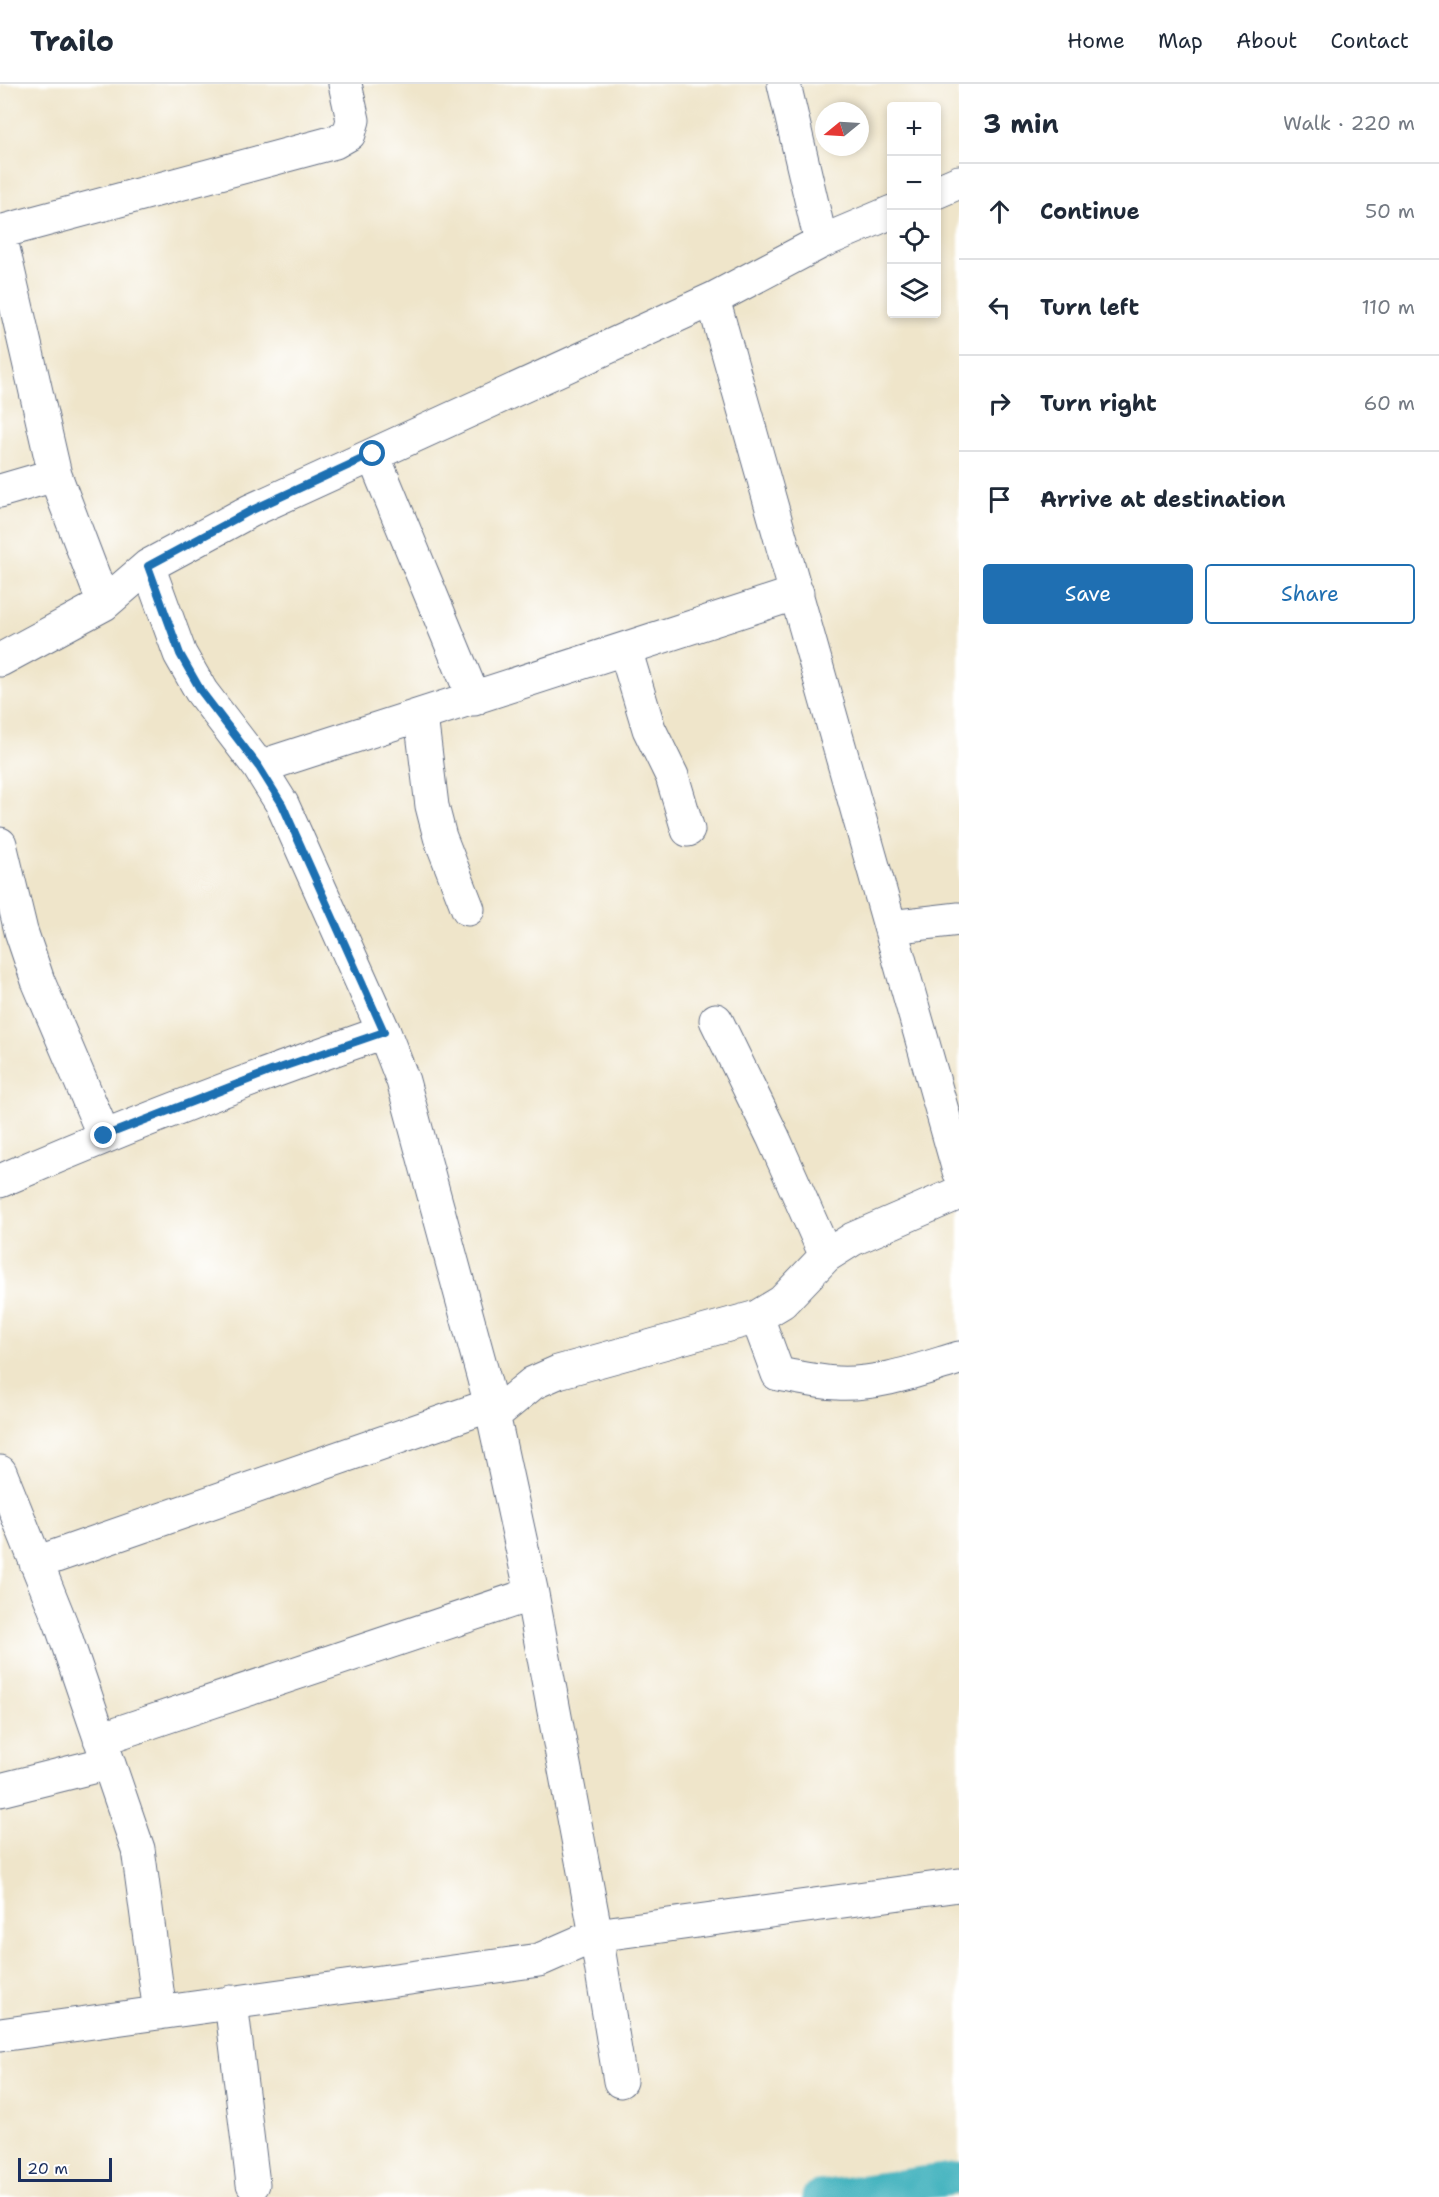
<!DOCTYPE html>
<meta charset="utf-8">
<style>
body{margin:0;font-family:"Shantell Sans",sans-serif;background:#f6f6f7;color:#1f2937}
.controls{position:absolute;right:18px;top:18px;display:grid;overflow:hidden;border-radius:6px;box-shadow:0 3px 9px #0003}
.controls button{width:54px;height:54px;display:grid;place-items:center;padding:0;border:0;border-bottom:2px solid #e0e1e3;background:#fff;color:#1f2937;font:30px sans-serif}
.compass{position:absolute;left:815px;top:18px;width:54px;height:54px;border-radius:50%;background:#fff;box-shadow:0 3px 9px #0003;rotate:252deg}
.scale{position:absolute;left:18px;bottom:15px;width:94px;box-sizing:border-box;padding-left:6px;border:3px solid #1b2f5e;border-top:0;font-size:16px;line-height:21px;white-space:nowrap;color:#1b2f5e;-webkit-text-stroke:4px #fff;paint-order:stroke}
.stop{position:absolute;width:18px;height:18px;margin:-14px;border:4px solid #1f6fb2;border-radius:50%;background:#fff}
.stop.end{background:#1f6fb2;border-color:#fff;box-shadow:0 2px 6px #0008}
.list{margin:0;padding:0;list-style:none}
h2{display:flex;justify-content:space-between;align-items:center;height:78px;margin:0;padding:0 24px;font-size:26px}
h2 small{font-size:20px;font-weight:400;color:#747a83}
.list li{display:grid;grid-template-columns:39px 1fr auto;gap:18px;align-items:center;box-sizing:border-box;height:96px;padding:0 24px;border-top:2px solid #e0e1e3}
.list b{display:block;font-size:22px;white-space:nowrap}
.list em{font-size:20px;font-style:normal;color:#747a83}
.actions{display:flex;gap:12px;padding:18px 24px}
.actions a{flex:1;padding:14px 0;border:2px solid #1f6fb2;border-radius:6px;text-align:center;font-size:21px;color:#1f6fb2}
.actions .main{background:#1f6fb2;color:#fff}
.icon{flex:none;width:33px;height:33px;fill:none;stroke:currentColor;stroke-width:2;stroke-linecap:round;stroke-linejoin:round}
.map{position:relative;flex:none;width:959px;height:2113px;overflow:hidden}
header{display:flex;align-items:center;gap:36px;box-sizing:border-box;height:84px;padding:0 30px;background:#fff;border-bottom:2px solid #e0e1e3}
header strong{font-size:28px}
nav{display:flex;gap:33px;margin-inline-start:auto;font-size:21px}
main{display:flex}
aside{flex:1;background:#fff}
.map>svg:first-child{display:block}
</style>
<header>
<strong>Trailo</strong>
<nav><a>Home</a><a>Map</a><a>About</a><a>Contact</a></nav>
</header>
<main>
<div class="map">
<svg width="959" height="2113" viewBox="0 0 959 2113">
<rect width="100%" height="100%" fill="#fff"/>
<filter id="ink" filterUnits="userSpaceOnUse"><feTurbulence type="fractalNoise" baseFrequency=".0167" numOctaves="2"/><feDisplacementMap in="SourceGraphic" scale="12" xChannelSelector="R" yChannelSelector="G"/><feConvolveMatrix kernelMatrix="1 2 1 2 8 2 1 2 1" color-interpolation-filters="sRGB"/></filter>
<filter id="wash" filterUnits="userSpaceOnUse"><feTurbulence type="fractalNoise" baseFrequency=".008" numOctaves="4" result="noise"/><feDisplacementMap in="SourceGraphic" scale="24" xChannelSelector="R" yChannelSelector="G"/><feGaussianBlur stdDeviation="1.35" result="paint"/><feColorMatrix in="noise" values="0 0 0 0 0 0 0 0 0 0 0 0 0 0 0 0 0 1.4 0 .05"/><feComposite in="paint" operator="in"/></filter>
<g filter="url(#wash)">
<rect width="100%" height="100%" fill="#efe5ca"/>
<g fill="none" stroke-linecap="round" stroke-linejoin="round">
<path stroke="#43b2be" stroke-width="33" d="M818,2113L959,2094"/>
</g>
</g>
<g filter="url(#ink)">
<g fill="none" stroke-linecap="round" stroke-linejoin="round">
<g stroke="#656f84" stroke-width="35">
<path id="minor" d="M784,0L821,158
M936,108L959,98
M0,148L335,58L349,50L353,36L345,0
M0,151L55,391L104,520
M713,215L959,1087
M373,371L474,615
M0,407L55,391
M148,482L180,570L201,607L259,683L282,720L384,948L403,997L491,1321L532,1510L596,1851L620,1997
M625,565L649,645L672,692L688,746
M0,576L104,520L148,482L250,427L713,215L821,158L892,128
M421,632L432,722L440,753L468,825
M259,683L797,509
M0,760L21,847L38,897L104,1052
M890,843L959,835
M716,936L773,1053L826,1172
M0,1097C126,1042 254,993 384,948
M757,1233L778,1290C797,1293 817,1298 837,1299C879,1301 919,1286 959,1274
M493,1332L533,1299L558,1288L757,1233L782,1218L826,1172L853,1155L959,1109
M0,1388L61,1540L138,1765L160,1929
M36,1479L491,1321
M100,1655L532,1510
M0,1706L108,1679
M231,1918L253,2100
M0,1951L539,1876L596,1851L959,1801"/>
</g>
<use href="#minor" stroke="#fff" stroke-width="33"/>
</g>
</g>
<g fill="none" stroke-linecap="round" stroke-linejoin="round" filter="url(#ink)">
<path stroke="#1f6fb2" stroke-width="8" d="M104,1052L271,987L384,948L282,720L259,683L201,607L180,570L148,482L250,427L373,370"/>
</g>
</svg>
<div class="controls">
<button>+</button>
<button>−</button>
<button><svg class="icon" aria-label="locate" viewBox="0 0 24 24"><circle cx="12" cy="12" r="6"/><path d="M12 2v4M12 18v4M2 12h4M18 12h4"/></svg></button>
<button><svg class="icon" aria-label="layers" viewBox="0 0 24 24"><path d="M12 4l9 5-9 5-9-5zM3 14l9 5 9-5"/></svg></button>
</div>
<svg class="compass" viewBox="-18 -18 36 36"><path d="M0-13l5 13h-10z" fill="#e53935"/><path d="M0 13l5-13h-10z" fill="#747a83"/></svg>
<div class="scale">20 m</div>
<div class="stop" style="left:373px;top:370px"></div>
<div class="stop end" style="left:104px;top:1052px"></div>
</div>
<aside>
<h2>3 min<small>Walk · 220 m</small></h2>
<ul class="list">
<li><svg class="icon" aria-label="ahead" viewBox="0 0 24 24"><path d="M12 20V5M6 11l6-6 6 6"/></svg><div><b>Continue</b></div><em>50 m</em></li>
<li><svg class="icon" aria-label="left" viewBox="0 0 24 24"><path d="M17 20v-9H6M10 6l-5 5 5 5"/></svg><div><b>Turn left</b></div><em>110 m</em></li>
<li><svg class="icon" aria-label="right" viewBox="0 0 24 24"><path d="M7 20v-9h11M14 6l5 5-5 5"/></svg><div><b>Turn right</b></div><em>60 m</em></li>
<li><svg class="icon" aria-label="arrive" viewBox="0 0 24 24"><path d="M6 21V4h12l-3 4 3 4H6"/></svg><div><b>Arrive at destination</b></div></li>
</ul>
<div class="actions"><a class="main">Save</a><a>Share</a></div>
</aside>
</main>
